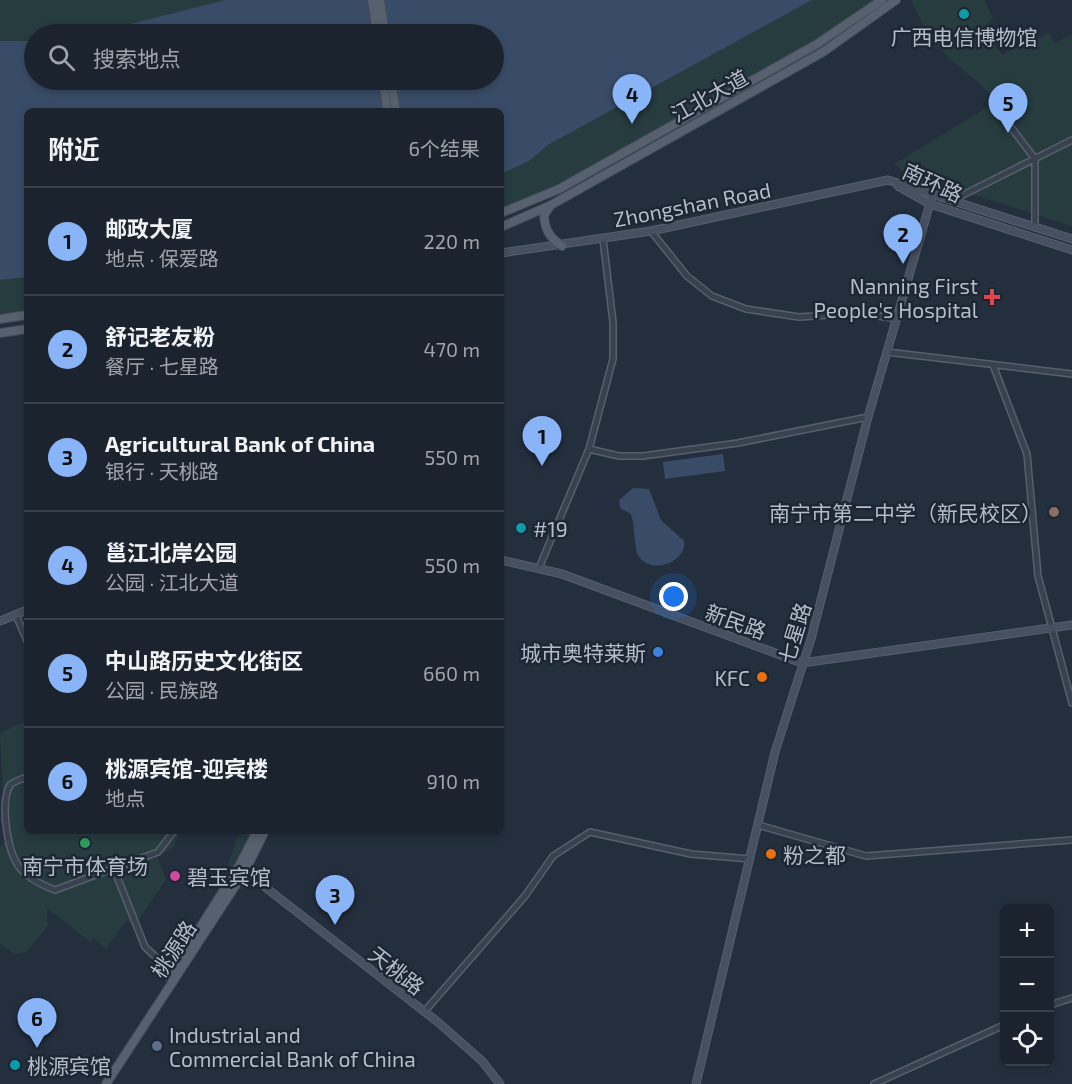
<!DOCTYPE html>
<html lang="zh">
<meta charset="utf-8">
<style>
body{margin:0;font-family:"Exo 2","Noto Sans SC",sans-serif;background:#242b36;color:#f1f3f6}
.controls{position:absolute;right:18px;bottom:18px;display:grid;overflow:hidden;border-radius:9px;box-shadow:0 3px 9px #0003}
.controls button{width:54px;height:54px;display:grid;place-items:center;padding:0;border:0;border-bottom:2px solid #39404a;background:#1b232e;color:#f1f3f6;font:30px sans-serif}
.you{position:absolute;left:674px;top:597px;width:21px;height:21px;margin:-15px;border:4px solid #fff;border-radius:50%;background:#1a73e8;box-shadow:0 0 0 9px #1a73e833}
.badge{display:grid;place-items:center;width:39px;height:39px;border-radius:50%;background:#8ab4f8;color:#111;font-size:20px;font-weight:700}
.pin{position:absolute;translate:-50% -50px;filter:drop-shadow(0 2px 3px #0008)}
.pin::after{content:'';position:absolute;top:32px;width:21px;height:18px;background:inherit;clip-path:polygon(0 0,100% 0,50% 100%)}
.list{margin:0;padding:0;list-style:none}
h2{display:flex;justify-content:space-between;align-items:center;height:78px;margin:0;padding:0 24px;font-size:26px}
h2 small{font-size:20px;font-weight:400;color:#a0a4aa}
.list li{display:grid;grid-template-columns:39px 1fr auto;gap:18px;align-items:center;box-sizing:border-box;height:108px;padding:0 24px;border-top:2px solid #39404a}
.list b{display:block;font-size:22px;white-space:nowrap}
.list p{margin:0;font-size:20px;white-space:nowrap;color:#a0a4aa}
.list em{font-size:20px;font-style:normal;color:#a0a4aa}
.icon{flex:none;width:33px;height:33px;fill:none;stroke:currentColor;stroke-width:2;stroke-linecap:round;stroke-linejoin:round}
.map{position:relative;flex:none;width:1072px;height:1084px;overflow:hidden}
.search{position:absolute;background:#1b232e;box-shadow:0 3px 9px #0003;left:24px;top:24px;width:480px;height:66px;display:flex;align-items:center;gap:15px;box-sizing:border-box;padding:0 21px;border-radius:33px;color:#a0a4aa;font-size:22px}
.panel{position:absolute;background:#1b232e;box-shadow:0 3px 9px #0003;left:24px;top:108px;width:480px;height:726px;border-radius:9px}
.map>svg:first-child{display:block}
</style>
<div class="map">
<svg width="1072" height="1084" viewBox="0 0 1072 1084">
<rect width="100%" height="100%" fill="#242f3e"/>
<path fill="#263c3f" d="M0,0H225L90,34H34V41H0Z
M812,0H882L817,44L559,189L501,213V174L529,161L548,145Z
M911,0H984L993,18L984,28L1002,55C1018,45 1034,42 1049,32L1054,43L1072,35V226L990,200L912,179L894,164L996,102C982,81 963,72 946,55C929,39 921,21 911,0Z
M27,277V315L0,319V280Z
M27,720V831H180L173,848L157,856L166,880L137,922L126,921L106,949L94,938L90,942L47,908L48,926L26,952L14,954L0,944V847L5,842L0,733Z
M247,833L251,835L232,868L228,864L238,836Z"/>
<path fill="#394c67" d="M225,0H812L548,145L529,161L501,174V111H27V277L0,280V41H34V80H494V34H90Z
M723,454L725,471L665,479L663,462Z
M633,488L649,489L661,520L684,541C687,562 653,575 639,557C634,550 635,525 631,514L620,508L619,500Z"/>
<g fill="none" stroke-linecap="round" stroke-linejoin="round">
<g stroke="#565f6c" stroke-width="8">
<path id="street" d="M1004,118L1035,159V226
M953,200L1072,140
M651,231L687,276L712,296L746,309L799,317L860,313L897,319
M887,352L1072,374
M993,365L1027,454L1038,576L1072,703
M589,449L619,456H643L738,443L868,417
M539,568L589,449L613,359V322L603,239
M16,615L27,641
M27,777C22,779 14,781 10,785C0,803 7,850 19,867C27,878 42,885 55,890L158,852L174,831
M758,825L866,856L1072,840
M114,869L145,947L172,972
M1050,1005L1072,998
M424,1012L525,896L553,856L590,832L691,854L750,859
M874,1084L1004,1025"/>
</g>
<g stroke="#565f6c" stroke-width="9">
<path id="secondary" d="M898,186L930,204L1072,250
M501,253L651,231L888,180L1072,239
M501,560L562,574L802,663L1072,625
M0,621L27,610
M242,869L439,1023L482,1061L500,1084
M696,1084L775,752L811,639L868,417L933,193"/>
</g>
<g stroke="#414a57" stroke-width="10">
<path id="primary" d="M372,0L377,34
M380,0L385,34
M383,80L387,111
M391,80L396,111
M551,205L544,215C545,230 549,237 562,246
M501,213L559,189L817,44L882,0
M501,227L551,205L823,52L896,0
M0,319L27,315
M0,333L27,329
M169,977L239,866L257,831
M106,1084L245,871L265,831"/>
</g>
<use href="#street" stroke="#38414e" stroke-width="5"/>
<use href="#secondary" stroke="#465061" stroke-width="7"/>
<use href="#primary" stroke="#56606e" stroke-width="8"/>
</g>
<g fill="#0f9aa8" stroke="#1d2633" stroke-width="2">
<circle cx="964" cy="14" r="6"/>
<circle cx="521" cy="528" r="6"/>
<circle cx="15" cy="1065" r="6"/>
</g>
<path fill="#e0444e" stroke="#1d2633" stroke-width="2" d="M989 288h6v6h6v6h-6v6h-6v-6h-6v-6h6z"/>
<circle fill="#8d6e63" stroke="#1d2633" stroke-width="2" cx="1054" cy="512" r="6"/>
<circle fill="#3f7fe0" stroke="#1d2633" stroke-width="2" cx="658" cy="652" r="6"/>
<g fill="#e8710a" stroke="#1d2633" stroke-width="2">
<circle cx="762" cy="677" r="6"/>
<circle cx="771" cy="854" r="6"/>
</g>
<circle fill="#2e9e5b" stroke="#1d2633" stroke-width="2" cx="85" cy="843" r="6"/>
<circle fill="#d1479c" stroke="#1d2633" stroke-width="2" cx="175" cy="876" r="6"/>
<circle fill="#5c6f8a" stroke="#1d2633" stroke-width="2" cx="157" cy="1046" r="6"/>
<g text-anchor="middle" dominant-baseline="central" stroke-width="5" stroke-linejoin="round" paint-order="stroke">
<g font-size="21" fill="#b4bcc9" stroke="#1d2633" text-anchor="start">
<text x="964" y="36" text-anchor="middle">广西电信博物馆</text>
<text x="978" y="285" text-anchor="end">Nanning First<tspan x="978" dy="24">People's Hospital</tspan></text>
<text x="1042" y="512" text-anchor="end">南宁市第二中学（新民校区）</text>
<text x="533" y="528">#19</text>
<text x="646" y="652" text-anchor="end">城市奥特莱斯</text>
<text x="750" y="677" text-anchor="end">KFC</text>
<text x="783" y="854">粉之都</text>
<text x="85" y="865" text-anchor="middle">南宁市体育场</text>
<text x="187" y="876">碧玉宾馆</text>
<text x="169" y="1034">Industrial and<tspan x="169" dy="24">Commercial Bank of China</tspan></text>
<text x="27" y="1065">桃源宾馆</text>
</g>
<g font-size="21" fill="#b4bcc9" stroke="#1d2633">
<text transform="translate(709 95) rotate(-29)">江北大道</text>
<text transform="translate(933 182) rotate(25)">南环路</text>
<text transform="translate(692 204) rotate(-11)">Zhongshan Road</text>
<text transform="translate(736 621) rotate(20)">新民路</text>
<text transform="translate(794 633) rotate(-73)">七星路</text>
<text transform="translate(173 949) rotate(-57)">桃源路</text>
<text transform="translate(397 970) rotate(38)">天桃路</text>
</g>
</g>
</svg>
<div class="controls">
<button>+</button>
<button>−</button>
<button><svg class="icon" aria-label="locate" viewBox="0 0 24 24"><circle cx="12" cy="12" r="6"/><path d="M12 2v4M12 18v4M2 12h4M18 12h4"/></svg></button>
</div>
<div class="you"></div>
<div class="pin badge" style="left:542px;top:466px">1</div>
<div class="pin badge" style="left:903px;top:264px">2</div>
<div class="pin badge" style="left:335px;top:925px">3</div>
<div class="pin badge" style="left:632px;top:124px">4</div>
<div class="pin badge" style="left:1008px;top:133px">5</div>
<div class="pin badge" style="left:37px;top:1048px">6</div>
<div class="search"><svg class="icon" aria-label="search" viewBox="0 0 24 24"><circle cx="10" cy="10" r="6"/><path d="M15 15l6 6"/></svg>搜索地点</div>
<section class="panel">
<h2>附近<small>6个结果</small></h2>
<ul class="list">
<li><span class="badge">1</span><div><b>邮政大厦</b><p>地点 · 保爱路</p></div><em>220 m</em></li>
<li><span class="badge">2</span><div><b>舒记老友粉</b><p>餐厅 · 七星路</p></div><em>470 m</em></li>
<li><span class="badge">3</span><div><b>Agricultural Bank of China</b><p>银行 · 天桃路</p></div><em>550 m</em></li>
<li><span class="badge">4</span><div><b>邕江北岸公园</b><p>公园 · 江北大道</p></div><em>550 m</em></li>
<li><span class="badge">5</span><div><b>中山路历史文化街区</b><p>公园 · 民族路</p></div><em>660 m</em></li>
<li><span class="badge">6</span><div><b>桃源宾馆-迎宾楼</b><p>地点</p></div><em>910 m</em></li>
</ul>
</section>
</div>
